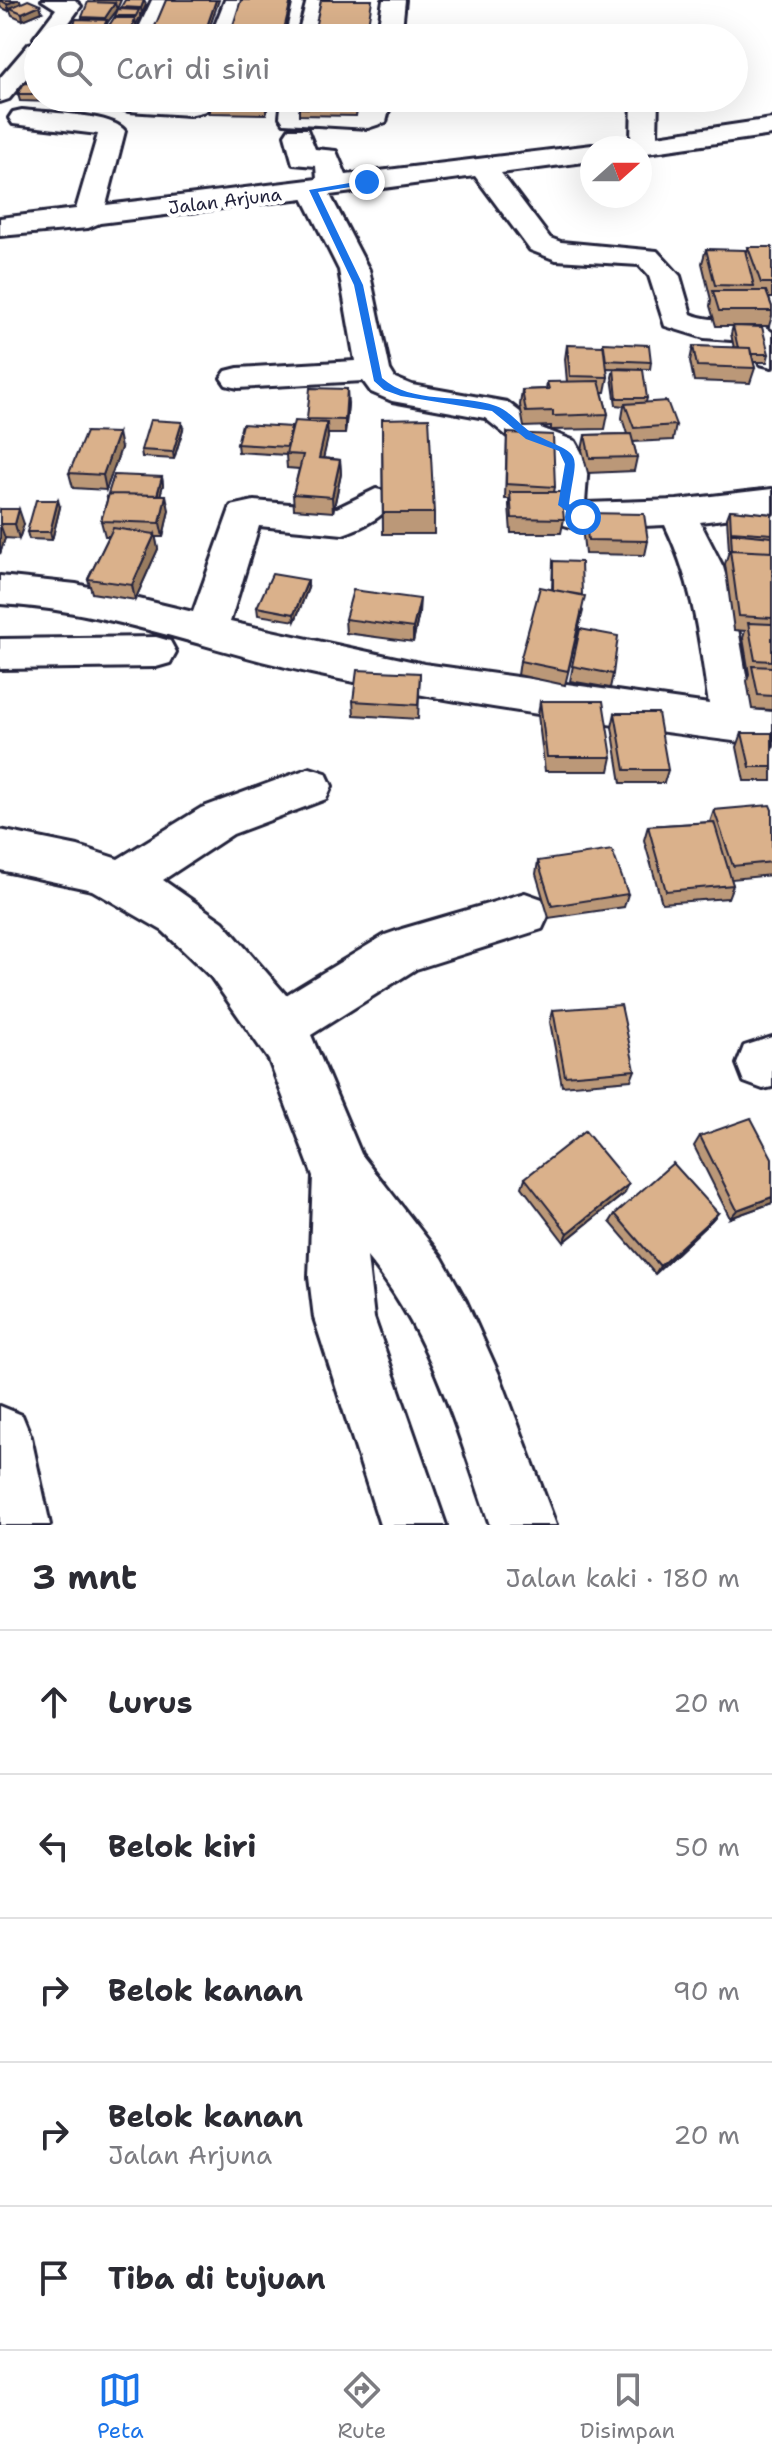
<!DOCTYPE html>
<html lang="id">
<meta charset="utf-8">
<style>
body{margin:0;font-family:"Shantell Sans",sans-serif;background:#f2f2f3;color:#2b2b33}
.compass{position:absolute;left:580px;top:136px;width:72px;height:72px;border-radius:50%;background:#fff;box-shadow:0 8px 32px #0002;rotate:69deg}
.stop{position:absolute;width:24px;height:24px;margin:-18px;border:6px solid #1a73e8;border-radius:50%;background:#fff}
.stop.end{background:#1a73e8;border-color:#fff;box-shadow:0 2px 8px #0008}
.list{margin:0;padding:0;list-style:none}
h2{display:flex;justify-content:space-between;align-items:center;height:104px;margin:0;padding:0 32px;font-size:34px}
h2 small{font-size:26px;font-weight:400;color:#7c7c81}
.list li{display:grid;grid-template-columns:52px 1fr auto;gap:24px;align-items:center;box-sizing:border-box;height:144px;padding:0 32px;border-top:2px solid #e1e1e2}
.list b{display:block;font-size:30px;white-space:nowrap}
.list p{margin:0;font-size:26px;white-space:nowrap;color:#7c7c81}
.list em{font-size:26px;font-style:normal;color:#7c7c81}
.icon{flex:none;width:44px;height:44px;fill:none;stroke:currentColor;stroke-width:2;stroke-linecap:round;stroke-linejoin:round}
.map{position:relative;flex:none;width:772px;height:1525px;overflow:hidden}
.search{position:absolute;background:#fff;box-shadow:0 8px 32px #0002;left:24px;right:24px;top:24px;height:88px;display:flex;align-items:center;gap:20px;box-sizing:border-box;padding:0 28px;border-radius:44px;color:#7c7c81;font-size:30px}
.sheet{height:824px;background:#fff}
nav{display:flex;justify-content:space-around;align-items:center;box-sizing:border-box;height:112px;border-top:2px solid #e1e1e2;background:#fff;font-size:22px;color:#7c7c81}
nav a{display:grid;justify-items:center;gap:4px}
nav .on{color:#1a73e8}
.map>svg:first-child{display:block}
</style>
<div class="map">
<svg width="772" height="1525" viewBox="0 0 772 1525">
<rect width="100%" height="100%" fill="#fff"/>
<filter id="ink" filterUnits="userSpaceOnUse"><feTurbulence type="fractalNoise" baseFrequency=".0125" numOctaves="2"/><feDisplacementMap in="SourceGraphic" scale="16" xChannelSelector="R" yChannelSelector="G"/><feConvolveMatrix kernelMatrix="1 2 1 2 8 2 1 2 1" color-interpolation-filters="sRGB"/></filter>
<g filter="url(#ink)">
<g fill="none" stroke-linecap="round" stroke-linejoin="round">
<g stroke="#22223b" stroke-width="6">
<path id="minor" d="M42,0H75L81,6L58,38H38V64L9,99L0,102V78L29,44L37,42L34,38L56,9Z
M152,0H174L158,38H134Z
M225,0H247L234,38H210Z
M307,0H329L321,38H297Z
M383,0H405L401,38H377Z
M108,98H214L206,111L189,115L128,111L119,108Z
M282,98H308L307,110L364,112L366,98H392L386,122L368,128L284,123L280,117Z
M632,98H658L657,136L772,119V135L640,154V148H616L619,142L631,140Z
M22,110C45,113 112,113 125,131L106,205L317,179L316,166L293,164L285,135L289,129H307L315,149L336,151L346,175L592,145L602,147L592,148V161L501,173L550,238L561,242L657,251L680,276L691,314C716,326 749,311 772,332V367L760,364L744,341L704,338L665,326L649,276L639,265L556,260L530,250L475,176L330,195L369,270L390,370L395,378L412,385L507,402L541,428L575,441L588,464L585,503L677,500L772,489V513L700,522L723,567L734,605L752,710L772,712V746C618,726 463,706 311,673C206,650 109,610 0,604V576L76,584L193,612L231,506L254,501L337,508L376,489L389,492L394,501C384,517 361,528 343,534L259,526L230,622L424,664L709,704C699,638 694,586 665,525L577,529L564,525L546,505L552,464L549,456L517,444L485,418L392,401L371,392L363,381L238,388L226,385L221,378L226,371L238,368L355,361L339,270L303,198L100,223L88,228L0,236V218L76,209L98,134L13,124L9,118L13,112Z
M156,637L170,641L176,652L170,663L156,667L0,669V639Z
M310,768L326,773L332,786L326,799L233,834L163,880L223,922L286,995L385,935L402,929L525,893L542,899L549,914L542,929L416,969L311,1035L361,1154L442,1258L466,1301L501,1379L556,1525H490C457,1431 432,1335 367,1257L374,1318L446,1525H380L314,1318L309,1277L313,1176L269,1060L211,977L163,931L92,890L0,870V830L78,846L118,859L201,808Z
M772,1037V1087L763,1089L744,1082L737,1064L744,1046Z
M0,1406L22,1415L31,1437L50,1525H0Z"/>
</g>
<use href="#minor" fill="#fff" fill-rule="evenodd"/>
</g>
<path fill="#bb9878" stroke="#22223b" stroke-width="2" d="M0,0H20L21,3L42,12L23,20L12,15L10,10L9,11L0,7Z
M94,0H121L118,7H116L117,10L107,23L108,27L122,10L121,7L146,5L142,14H140V17L137,23H135L136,25L103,35H94V38H62L74,34L72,27L82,19V17L94,3Z
M38,75V98H54L52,102L20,101L18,94L29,83V81Z
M74,98H100L98,102H75Z
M128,98H186L185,103L129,102Z
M211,98H270L266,114L209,113V106Z
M359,98L356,116L299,115V108Z
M748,247H772V298H769L772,307V316L769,326H716L710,306L711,300L702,263L706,249L746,255Z
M733,326L769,354L767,362H753L755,368L750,383L694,381L690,361L693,346L734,348L731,334Z
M567,345L651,362L650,369L606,368L608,377L605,392H602L608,414L605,429L551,430V426L524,427L520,405L522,390L546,389L547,382H567L565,359Z
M614,369L647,398L646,402L676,425L673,440L633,442L637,457L634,471L588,473L582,450L585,435L627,434L622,418L624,406L616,405L612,377Z
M348,404L345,434H328L323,458L340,460L341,474L333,512L294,509L293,494L299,469L287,468L286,455L238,452L237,444L292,431L307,422V419Z
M382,419L434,513V534H383Z
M183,429L174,459L142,457L141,450Z
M507,433L555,487L554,492L564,519L561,533H511L509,506V499H505Z
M121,448L106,490L73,488L69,473Z
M162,477L163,485L160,495L169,510L163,537H155L158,549L135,600L92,593L88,579L109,536H105L101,521L107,500V497Z
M60,507L52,540L29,539L27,532Z
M0,509L24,524L19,539L5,538L0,554Z
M730,510L772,514V710L752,709L747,681L749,674L743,638L745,631L734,630L725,564L729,551L727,518Z
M585,513L648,541L645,555L585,554L582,527Z
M553,561L583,611L565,685L518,675L520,661L552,590Z
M308,588L295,621L258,615L257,607Z
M419,613L413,642L346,633L345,619Z
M580,629L613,674L610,688L570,681Z
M420,673L418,719L354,715L353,701Z
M540,701L612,757L609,771H545L538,715Z
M615,713L668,770L664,783H621L612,727Z
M742,733H772V782V781H744L737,747Z
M714,810H772V875L731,879L733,885L728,898L662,903L644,840L648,826L710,822Z
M538,861L628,894L624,907L549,918L536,874Z
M553,1010L635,1070L631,1080L562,1086L550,1022Z
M700,1136L772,1203L730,1218L694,1146Z
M525,1178L624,1194L564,1242L522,1187Z
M718,1213L711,1221L655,1274L610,1222L615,1214Z"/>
<path fill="#997c61" stroke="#22223b" stroke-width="2" d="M16,0H20L21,5L10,8V10L9,11L7,4Z
M144,0L146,5L142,14L141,8Z
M216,0H219L206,38H203Z
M291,0H293L284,38H282Z
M115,3L117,10L107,23L108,27L104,35L103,28L106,22L105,18Z
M40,5L42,12L23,20L22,13Z
M135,18L136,25L132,38H129Z
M268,98H270L266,114V107Z
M347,389L348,404L345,434V420Z
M182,422L183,429L174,459L173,452Z
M327,423L328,438L320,472L319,458Z
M118,433L121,448L106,490L103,475Z
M340,460L341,474L333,512L332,497Z
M162,477L163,485L157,507L156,500Z
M166,495L169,510L163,537L160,523Z
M58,500L60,507L52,540L50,532Z
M19,509L24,524L19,539L15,524Z
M0,524L5,538L0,554Z
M155,534L158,549L135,600L132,585Z
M308,580V588L295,621L294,614Z
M420,599L419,613L413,642V628Z
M629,1184L624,1194L564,1242L568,1233Z
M772,1197V1203L730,1218L737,1210Z
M718,1213L711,1221L655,1274L660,1266Z"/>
<path fill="#dab18b" stroke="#22223b" stroke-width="2" d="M0,0H16L7,4Z
M28,0L40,5L22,13L10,8Z
M125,0H144L141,8L121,7Z
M166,0H216L203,38H150Z
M241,0H291L282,38H229Z
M321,0H372L366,38H313Z
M88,2L115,3L105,18L82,17Z
M118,9L139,10L136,16H115Z
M114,18H135L129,38H101Z
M76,19L107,20L103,28L72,27Z
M64,34L94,35L92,38H62Z
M32,75H38V82L29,81Z
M24,83L38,84V94H18Z
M211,98H268L266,107L209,106Z
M301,98H358L356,109L299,108Z
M748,247H772V283H761Z
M706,249L745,250L754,286L715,285Z
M713,291H766L772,307V311H719Z
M733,326L762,327L769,354H751L750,348H738Z
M603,343L649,345L651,362L605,360Z
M567,345L604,346L608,377L570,376Z
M693,346L750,348L755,368L697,366Z
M614,369L643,370L647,398H617Z
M599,381L608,414L553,416V411L526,412L522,390L549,389L547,382Z
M310,388L347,389L345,420L307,419Z
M667,401L676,425L634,428L625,404Z
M429,418L434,513H383L382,419Z
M150,420L182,422L173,452L141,450Z
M294,421L327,423L319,458L340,460L332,497L293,494L303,455L286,454Z
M242,424L291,427L287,447L237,444Z
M86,432L118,433L103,475L69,473Z
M507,433L553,435L555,487L506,484Z
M631,434L637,457L590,458L585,435Z
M114,475L162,477L157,495L109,494L108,497H107Z
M510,492H561L564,519L512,518Z
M109,494L166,495L160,523L101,521Z
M36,500H58L50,532H27Z
M0,509H19L15,524H0V525Z
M730,510L772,514V534L731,531Z
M585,513L644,514L648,541L588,540Z
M113,528L155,534L132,585L88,579Z
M731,533L772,537V552L732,550Z
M730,550L772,552V618L739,616Z
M553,561L581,562L582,595L553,590Z
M272,574L308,580L294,614L257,607Z
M540,587L585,596L568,671L520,661Z
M353,590L420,599L413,628L345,619Z
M748,623L772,624V661L755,660Z
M580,629L618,636L613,674L572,666Z
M752,666L772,667V696L758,695Z
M357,670L420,673L418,705L353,701Z
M540,701H603L612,757H547Z
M615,713H658L668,770H625Z
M742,733H772V767H750Z
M770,805L772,810V862L733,866L714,810Z
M714,822L733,885L666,891L648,826Z
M612,850L628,894L552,906L538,861Z
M621,1005L635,1070L565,1076L553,1010Z
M751,1118L772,1158V1197L737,1210L700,1136Z
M585,1131L629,1184L568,1233L525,1178Z
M673,1163L718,1213L660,1266L615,1214Z"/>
</g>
<path fill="#1a73e8" d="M367,180L370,184L318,192L363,285L382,378C412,405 460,393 496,406C511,411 521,428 536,435C584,458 577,449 569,504L587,515V520H579L558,505L565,464L559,451L526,439L492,411L401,396L384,390L374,381L354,285L309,190Z"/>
<g text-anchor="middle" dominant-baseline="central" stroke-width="8" stroke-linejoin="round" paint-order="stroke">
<g font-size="18" fill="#22223b" stroke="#fff">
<text transform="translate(225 201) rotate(-7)">Jalan Arjuna</text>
</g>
</g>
</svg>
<svg class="compass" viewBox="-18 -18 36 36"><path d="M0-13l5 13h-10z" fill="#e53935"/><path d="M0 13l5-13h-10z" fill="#7c7c81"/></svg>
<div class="stop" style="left:583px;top:517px"></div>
<div class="stop end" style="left:367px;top:182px"></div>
<div class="search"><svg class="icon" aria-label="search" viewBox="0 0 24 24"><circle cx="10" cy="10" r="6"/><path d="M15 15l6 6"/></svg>Cari di sini</div>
</div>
<section class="sheet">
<h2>3 mnt<small>Jalan kaki · 180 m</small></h2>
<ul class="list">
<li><svg class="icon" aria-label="ahead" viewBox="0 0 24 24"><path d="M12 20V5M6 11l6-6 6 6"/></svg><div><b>Lurus</b></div><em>20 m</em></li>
<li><svg class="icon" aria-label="left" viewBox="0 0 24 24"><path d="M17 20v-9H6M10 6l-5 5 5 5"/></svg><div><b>Belok kiri</b></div><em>50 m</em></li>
<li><svg class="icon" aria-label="right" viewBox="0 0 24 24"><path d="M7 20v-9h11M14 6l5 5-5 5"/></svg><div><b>Belok kanan</b></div><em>90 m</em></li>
<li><svg class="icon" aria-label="right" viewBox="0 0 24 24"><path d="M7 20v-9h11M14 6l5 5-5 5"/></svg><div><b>Belok kanan</b><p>Jalan Arjuna</p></div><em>20 m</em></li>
<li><svg class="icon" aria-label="arrive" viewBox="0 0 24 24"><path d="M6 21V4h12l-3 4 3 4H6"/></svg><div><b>Tiba di tujuan</b></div></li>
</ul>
</section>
<nav>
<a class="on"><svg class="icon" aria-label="map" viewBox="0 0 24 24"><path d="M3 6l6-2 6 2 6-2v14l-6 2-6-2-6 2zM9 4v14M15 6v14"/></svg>Peta</a>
<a><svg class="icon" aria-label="directions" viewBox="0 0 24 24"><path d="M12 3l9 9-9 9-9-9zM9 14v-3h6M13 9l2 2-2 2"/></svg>Rute</a>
<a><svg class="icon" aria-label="saved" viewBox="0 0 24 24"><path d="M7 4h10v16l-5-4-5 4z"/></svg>Disimpan</a>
</nav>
